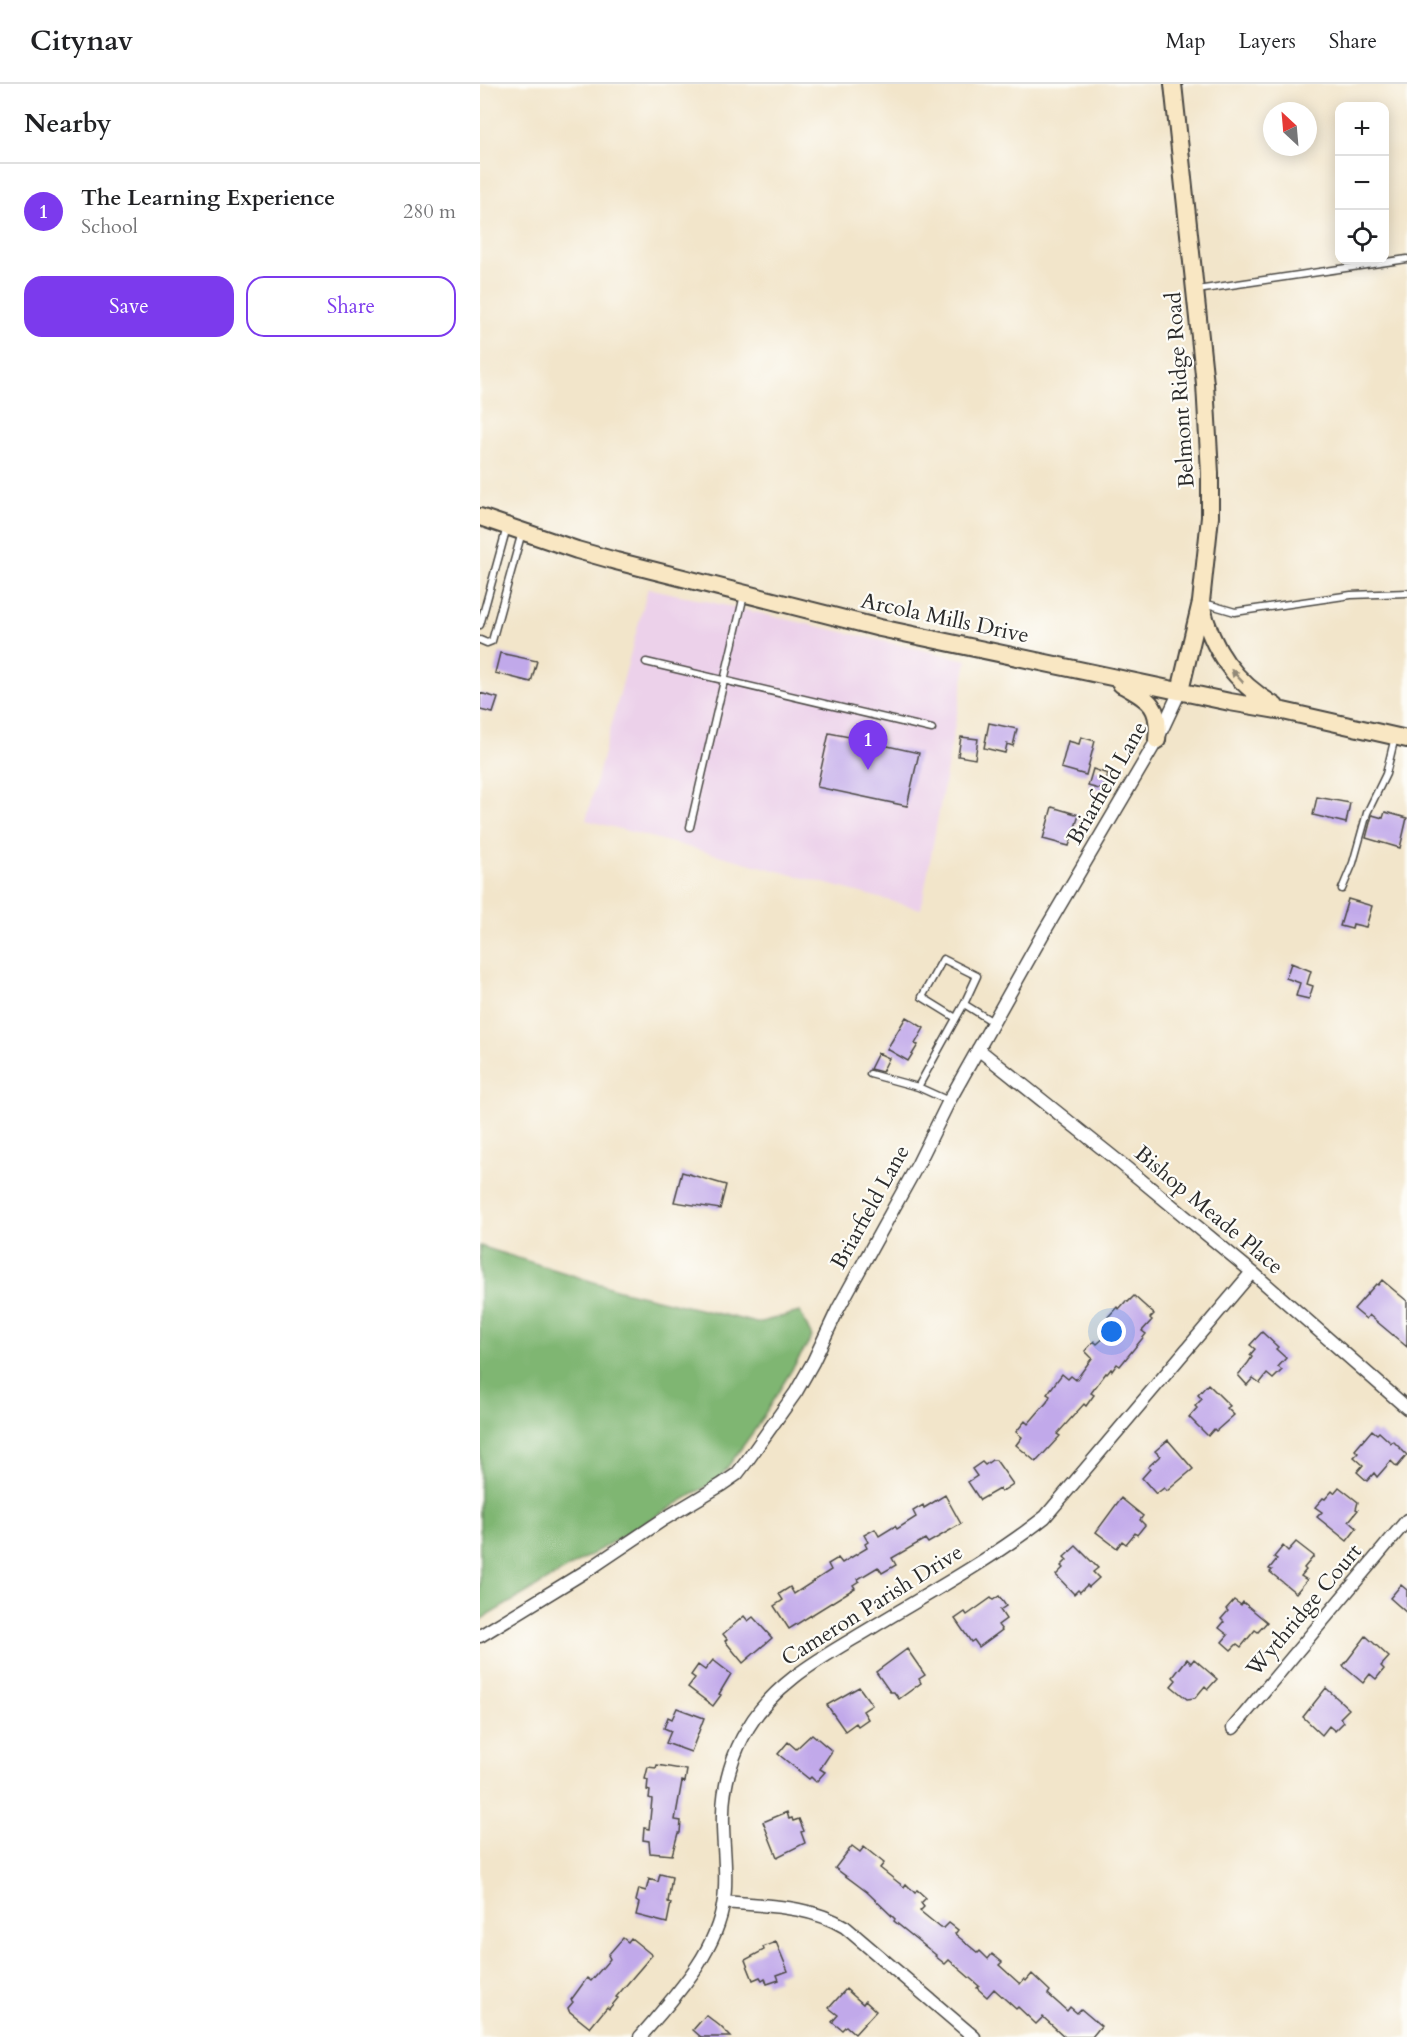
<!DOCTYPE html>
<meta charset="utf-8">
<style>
body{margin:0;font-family:Cardo,serif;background:#f2f2f2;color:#202124}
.controls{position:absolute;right:18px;top:18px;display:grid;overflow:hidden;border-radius:12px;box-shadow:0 3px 15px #0003}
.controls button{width:54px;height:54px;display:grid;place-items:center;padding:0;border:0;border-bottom:2px solid #e0e0e0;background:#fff;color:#202124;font:30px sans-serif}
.compass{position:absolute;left:783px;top:18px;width:54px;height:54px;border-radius:50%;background:#fff;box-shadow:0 3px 15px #0003;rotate:334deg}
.you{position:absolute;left:632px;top:1248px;width:21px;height:21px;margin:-15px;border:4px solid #fff;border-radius:50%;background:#1a73e8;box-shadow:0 0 0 9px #1a73e833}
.badge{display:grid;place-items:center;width:39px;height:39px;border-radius:50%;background:#7c3aed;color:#fff;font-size:20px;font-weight:700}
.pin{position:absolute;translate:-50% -50px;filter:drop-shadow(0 2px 3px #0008)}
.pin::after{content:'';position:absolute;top:32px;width:21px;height:18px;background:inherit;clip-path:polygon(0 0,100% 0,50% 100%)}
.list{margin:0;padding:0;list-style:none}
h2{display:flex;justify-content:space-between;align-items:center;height:78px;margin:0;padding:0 24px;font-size:26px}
h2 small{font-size:20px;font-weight:400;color:#757577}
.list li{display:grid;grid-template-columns:39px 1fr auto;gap:18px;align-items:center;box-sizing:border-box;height:96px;padding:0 24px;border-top:2px solid #e0e0e0}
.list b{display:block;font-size:22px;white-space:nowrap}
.list p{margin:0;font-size:20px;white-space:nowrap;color:#757577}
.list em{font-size:20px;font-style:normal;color:#757577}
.actions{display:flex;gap:12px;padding:18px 24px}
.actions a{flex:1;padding:14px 0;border:2px solid #7c3aed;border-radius:18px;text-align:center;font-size:21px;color:#7c3aed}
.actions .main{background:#7c3aed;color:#fff}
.icon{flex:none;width:33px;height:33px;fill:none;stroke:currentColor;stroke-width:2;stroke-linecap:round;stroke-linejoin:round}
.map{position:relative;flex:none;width:927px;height:1953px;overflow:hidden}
header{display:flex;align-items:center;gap:36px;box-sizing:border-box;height:84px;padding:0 30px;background:#fff;border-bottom:2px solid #e0e0e0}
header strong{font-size:28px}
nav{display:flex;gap:33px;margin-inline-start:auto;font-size:21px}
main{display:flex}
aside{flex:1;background:#fff}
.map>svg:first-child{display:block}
</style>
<header>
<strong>Citynav</strong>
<nav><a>Map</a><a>Layers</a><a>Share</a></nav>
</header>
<main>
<aside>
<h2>Nearby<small></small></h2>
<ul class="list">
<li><span class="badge">1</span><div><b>The Learning Experience</b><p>School</p></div><em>280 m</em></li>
</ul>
<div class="actions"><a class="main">Save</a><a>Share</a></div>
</aside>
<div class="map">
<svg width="927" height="1953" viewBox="0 0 927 1953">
<rect width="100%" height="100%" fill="#fdfcf7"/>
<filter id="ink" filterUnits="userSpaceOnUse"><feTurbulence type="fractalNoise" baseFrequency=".0167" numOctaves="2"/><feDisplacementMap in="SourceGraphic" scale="12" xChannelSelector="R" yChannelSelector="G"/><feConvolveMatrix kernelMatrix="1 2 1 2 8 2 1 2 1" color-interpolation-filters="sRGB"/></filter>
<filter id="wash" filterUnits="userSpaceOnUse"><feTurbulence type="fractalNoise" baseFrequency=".008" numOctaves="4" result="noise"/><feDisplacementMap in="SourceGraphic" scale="24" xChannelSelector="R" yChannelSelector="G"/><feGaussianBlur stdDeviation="1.35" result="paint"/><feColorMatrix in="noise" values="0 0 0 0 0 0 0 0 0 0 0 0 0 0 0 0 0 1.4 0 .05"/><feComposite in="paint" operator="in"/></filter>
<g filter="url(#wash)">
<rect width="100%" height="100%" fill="#f2e5ca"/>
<path fill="#ecd1ea" d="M168,504L487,576L441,825L106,736Z"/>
<path fill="#7fb672" stroke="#55704e" stroke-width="1.5" d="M0,1162L139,1206L277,1239L320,1228L332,1253L276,1344L239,1395L0,1536Z"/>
<g id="blocks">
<path fill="#c1a9ea" d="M20,569L57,577L51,598L15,589Z
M0,609L18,614L13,629L0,626Z
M509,639L537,645L533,662L527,660L525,669L504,664Z
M349,649L384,656L385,653L404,657L403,661L439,669L427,722L337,703Z
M481,653L498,655L495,675L478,672Z
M601,653L615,657L606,691L581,684L588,657L599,660Z
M613,685L628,690L623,706L608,702Z
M837,713L870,719L866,739L833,731Z
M572,723L599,731L589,762L563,755Z
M905,728L927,734L920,764L886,754L892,731L903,734Z
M868,815L892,822L886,843L873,840L872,845L860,842Z
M811,879L831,887L827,900L833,902L829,915L816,912L820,899L806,894Z
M426,933L444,944L435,960L438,961L428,977L407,965Z
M398,969L409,974L402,988L390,985Z
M202,1088L246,1101L240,1125L194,1118Z
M902,1196L927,1217V1263L889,1231L886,1235L874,1225L896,1200L898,1201Z
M654,1212L674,1230L670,1234L672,1236L662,1247L666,1250L640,1282L637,1280L632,1287L631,1285L627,1290L626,1289L611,1309L614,1311L606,1322L604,1320L577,1350L580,1352L556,1378L536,1361L542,1353L536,1348L545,1337L548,1340L567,1318L570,1312L567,1310L582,1290L588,1295L591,1292L596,1296L612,1274L605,1267L614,1257L617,1260L636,1243L634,1241L635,1239L628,1233L637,1223L639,1225L646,1217L648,1218Z
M782,1248L798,1263L796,1265L806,1274L798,1283L802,1286L793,1295L787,1290L780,1299L773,1294L767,1301L758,1291L768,1279L772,1273L770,1271L775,1265L770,1261Z
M728,1300L750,1322L747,1324L754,1331L736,1347L734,1345L728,1352L709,1333L717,1324L715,1322L722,1315L718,1311Z
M892,1346L897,1350L899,1348L911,1359L913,1357L927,1371L917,1383L911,1377L897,1393L894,1389L887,1397L877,1388L883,1381L874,1373L878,1369L875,1366Z
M688,1356L713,1385L687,1407L684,1404L676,1410L662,1394L670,1385L668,1383L680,1372L675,1367Z
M512,1376H516L533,1400L521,1408L519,1405L500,1416L488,1398L497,1392L492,1385L502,1378L505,1381Z
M859,1403L878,1418L876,1425L878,1426L869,1437L877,1444L867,1457L837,1433L842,1428L835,1423L843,1414L845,1415L852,1407L854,1409Z
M465,1411L481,1440L448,1459L445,1455L412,1474L416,1481L402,1489L398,1483L378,1495L379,1497L373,1501L375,1504L309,1545L294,1522L303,1516L299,1510L310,1503L314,1510L351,1486L348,1480L358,1474L362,1479L387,1464L385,1460L388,1458L384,1451L395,1445L399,1452L415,1442L417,1445L436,1433L433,1427L443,1421L444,1424Z
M641,1414L663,1432L660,1436L665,1441L657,1451L655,1449L646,1460L642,1457L637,1464L616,1448Z
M816,1458L834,1472L824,1484L826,1486L821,1492L827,1496L816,1509L790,1488L792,1486L789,1485L797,1475L794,1473L803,1462L808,1467Z
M596,1462L618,1484L613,1488L619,1494L609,1503L607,1501L600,1508L598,1506L594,1510L576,1491L583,1484L581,1482L587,1476L584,1473Z
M921,1501L927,1506V1529L910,1514Z
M519,1512L526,1522L520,1526L526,1535L518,1541L522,1546L499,1563L494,1556L491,1558L475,1535L485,1528L487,1531L511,1514L513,1516Z
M754,1516L761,1521L763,1518L787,1538L778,1548L775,1546L761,1563L757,1560L751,1566L742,1558L748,1551L739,1544L744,1538L741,1535L748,1527L746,1525Z
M264,1532L268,1537L273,1533L292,1554L263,1579L245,1557L247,1555L243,1550Z
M886,1552L909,1573L901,1582L904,1585L896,1595L890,1590L883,1599L863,1582Z
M427,1565L445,1591L439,1595L441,1599L419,1615L414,1608H410L396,1588Z
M707,1575L711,1579L714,1575L737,1595L728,1605L725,1602L715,1614L707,1615L691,1602L696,1596L693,1593Z
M233,1576L251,1590L239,1610L241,1611L233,1622L208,1603L215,1594L211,1591L218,1581L225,1586Z
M379,1603L392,1621L383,1627L388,1635L378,1642L376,1639L365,1647L347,1621Z
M846,1604L869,1625L860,1634L864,1638L855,1647L849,1642L842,1651L823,1633Z
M197,1624L224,1634L211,1668L186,1659L191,1647L184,1644L188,1633L192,1635Z
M332,1650L352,1667L340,1685L345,1688L336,1698L331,1693L329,1695L298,1670L308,1658L316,1665Z
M177,1681L207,1686L205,1698L202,1697L195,1736L201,1737L200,1749H198L192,1771L170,1769L169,1757L163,1756L164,1744L169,1745L172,1715L169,1714L170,1707L167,1706L168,1696L165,1695L168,1683L176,1684Z
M307,1728L309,1735L312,1734L313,1737L319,1735L324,1747L321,1748L325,1759L297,1773L283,1738Z
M372,1762L380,1768L384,1763L404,1779L400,1784L424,1803L426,1800L435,1809L437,1806L446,1814L441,1819L444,1823L440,1827L461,1844H464L469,1839L478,1846L475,1850L498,1869L500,1867L508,1875L512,1870L522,1878L519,1881L540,1900L544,1895L546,1897L552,1890L570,1907L568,1910L587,1927L590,1923L597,1929L601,1925L621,1942L612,1953H585L563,1933L556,1940L538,1923L536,1925L514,1905L507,1913L497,1904L499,1902L469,1876L465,1880L455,1872L456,1871L414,1837L415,1835L387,1808L355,1784Z
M180,1790L192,1793L188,1818L191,1819L187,1839L156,1831L159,1819L156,1817L159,1805L166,1807L169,1795L178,1798Z
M143,1854L148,1858L151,1854L172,1871L136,1913L138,1914L129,1925L127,1923L110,1944L89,1927L88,1924L93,1918L91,1916L107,1894L111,1897L130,1875L128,1871Z
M296,1858L308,1887L297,1891L299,1896L287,1900L285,1894L282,1896L280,1893L273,1896L265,1876L284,1866L283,1863Z
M366,1905L383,1920L385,1917L396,1927L375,1950L366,1942L362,1946L352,1938L358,1931L349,1924Z
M226,1931L240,1942L251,1953H221L213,1946Z"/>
</g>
</g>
<g filter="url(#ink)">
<use href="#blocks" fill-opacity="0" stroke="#494743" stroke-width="1.5"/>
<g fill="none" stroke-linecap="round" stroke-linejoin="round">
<g stroke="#494743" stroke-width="9">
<path id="lane" d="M717,206L927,175
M724,519L755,528L871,511L927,509
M0,541L27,443
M0,556L7,559L12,557L42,448
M166,578L452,645
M210,743L264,511
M862,805L873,779L887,729L906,690L915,653
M476,934L442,913L463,875L497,892L484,920
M390,990L438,1003
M469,1017L438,1003L484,920L513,938"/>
</g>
<g stroke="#494743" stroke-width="15">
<path id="street" d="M498,965L638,1077L772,1188L927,1324
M0,1552L111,1484L184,1435L241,1401L257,1390L267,1377L316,1308L333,1278L358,1225L438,1080L469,1017L564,848L677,656L700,607
M753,1644L927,1436
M244,1818C285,1822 329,1821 365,1843L494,1953
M160,1953C194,1913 236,1871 244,1816C248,1787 242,1759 243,1730C243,1701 253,1668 268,1644C296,1596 347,1571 393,1543C451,1508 512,1475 565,1433L772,1188"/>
</g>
<g stroke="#494743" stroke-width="20">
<path id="secondary" d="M693,0L725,300L730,389V433L721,518L700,607
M0,433L97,466L136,477L400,544L750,618L803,627L927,655
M721,520C732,566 754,598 795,622
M641,600C669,616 681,621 677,656"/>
</g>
<use href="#lane" stroke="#fff" stroke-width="6"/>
<use href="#street" stroke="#fff" stroke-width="12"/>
<use href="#secondary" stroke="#f9e7c3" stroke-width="16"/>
</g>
<defs><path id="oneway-solid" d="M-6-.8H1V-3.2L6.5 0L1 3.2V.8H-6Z" transform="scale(1.5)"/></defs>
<use fill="#928977" href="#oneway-solid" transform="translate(757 592) rotate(-133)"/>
</g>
<g text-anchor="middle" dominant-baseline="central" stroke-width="4.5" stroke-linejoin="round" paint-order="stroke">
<g font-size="22" fill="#2b2b2b" stroke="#fdfcf7">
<text transform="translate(700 306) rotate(-94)">Belmont Ridge Road</text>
<text transform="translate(465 534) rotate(12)">Arcola Mills Drive</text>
<text transform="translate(627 699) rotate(-60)">Briarfield Lane</text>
<text transform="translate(390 1123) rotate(-61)">Briarfield Lane</text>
<text transform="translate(729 1126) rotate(40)">Bishop Meade Place</text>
<text transform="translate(392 1521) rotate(-32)">Cameron Parish Drive</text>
<text transform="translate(824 1526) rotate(-50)">Wythridge Court</text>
</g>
</g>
</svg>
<div class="controls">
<button>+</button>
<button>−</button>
<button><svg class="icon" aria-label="locate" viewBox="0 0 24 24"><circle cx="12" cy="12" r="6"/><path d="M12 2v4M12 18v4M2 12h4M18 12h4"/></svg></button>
</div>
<svg class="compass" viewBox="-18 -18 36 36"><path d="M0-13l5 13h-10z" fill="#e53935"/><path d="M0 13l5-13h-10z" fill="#757577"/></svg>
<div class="you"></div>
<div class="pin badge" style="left:388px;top:686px">1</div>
</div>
</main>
